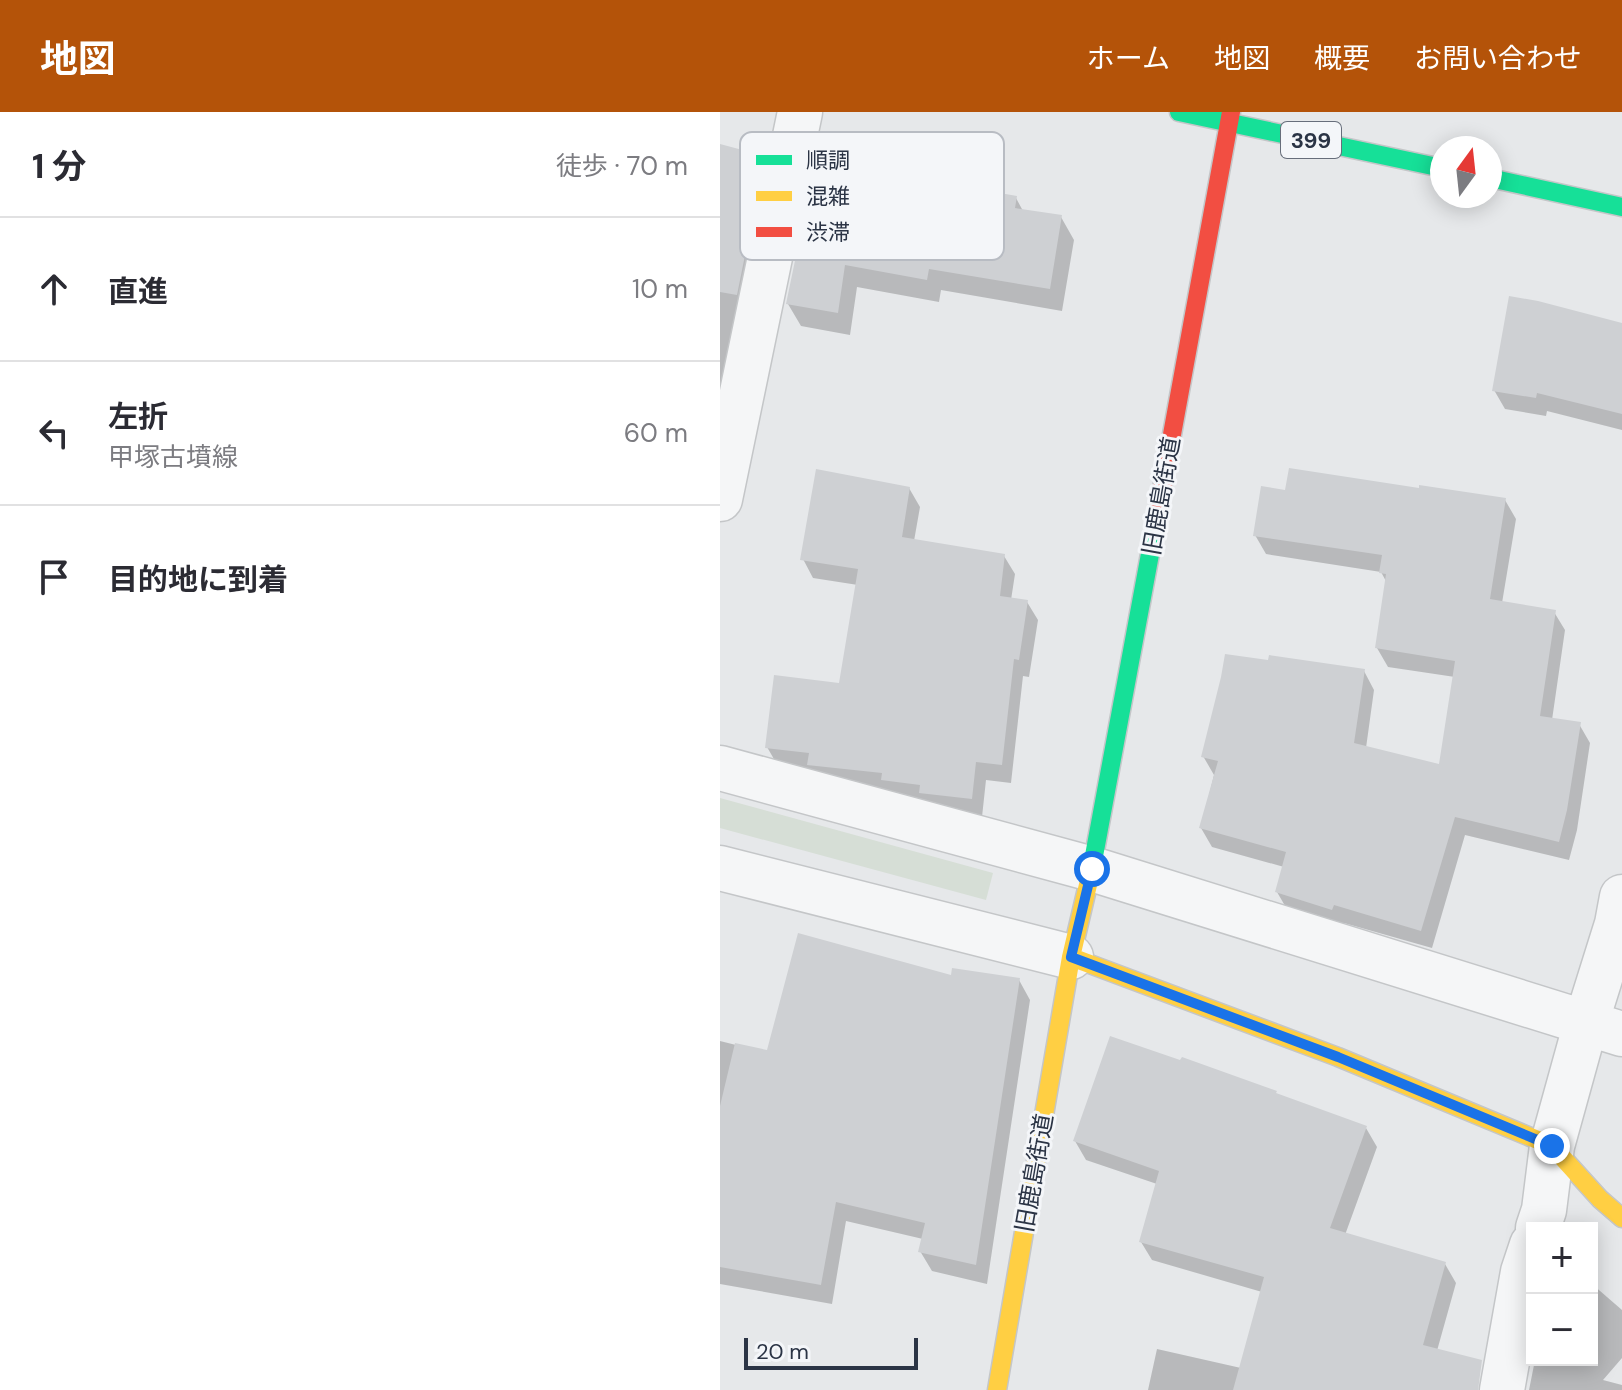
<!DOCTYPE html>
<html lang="ja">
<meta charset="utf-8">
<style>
body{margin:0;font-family:"DM Sans","Noto Sans JP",sans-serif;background:#f7f7f7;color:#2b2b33}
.controls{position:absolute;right:24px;bottom:24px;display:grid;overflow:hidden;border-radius:0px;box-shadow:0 4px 20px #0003}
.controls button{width:72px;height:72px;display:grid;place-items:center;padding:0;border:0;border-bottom:2px solid #e1e1e2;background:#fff;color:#2b2b33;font:40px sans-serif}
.compass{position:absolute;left:710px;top:24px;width:72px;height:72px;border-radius:50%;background:#fff;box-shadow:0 4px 20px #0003;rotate:15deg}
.scale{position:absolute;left:24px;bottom:20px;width:174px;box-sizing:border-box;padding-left:8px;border:4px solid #2b3445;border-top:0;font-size:22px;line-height:28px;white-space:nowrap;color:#2b3445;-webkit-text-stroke:6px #f4f6f9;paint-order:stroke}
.stop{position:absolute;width:24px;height:24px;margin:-18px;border:6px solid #1a73e8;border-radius:50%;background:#fff}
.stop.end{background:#1a73e8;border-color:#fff;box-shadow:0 2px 8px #0008}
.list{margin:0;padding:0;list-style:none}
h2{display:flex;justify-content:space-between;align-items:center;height:104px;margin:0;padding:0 32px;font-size:34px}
h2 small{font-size:26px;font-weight:400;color:#7c7c81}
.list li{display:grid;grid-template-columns:52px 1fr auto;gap:24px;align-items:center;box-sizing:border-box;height:144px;padding:0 32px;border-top:2px solid #e1e1e2}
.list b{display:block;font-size:30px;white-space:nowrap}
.list p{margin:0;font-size:26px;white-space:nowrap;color:#7c7c81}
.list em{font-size:26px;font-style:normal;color:#7c7c81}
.icon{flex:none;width:44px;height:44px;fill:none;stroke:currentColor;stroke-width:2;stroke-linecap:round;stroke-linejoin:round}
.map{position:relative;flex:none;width:902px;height:1278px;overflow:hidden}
header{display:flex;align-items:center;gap:48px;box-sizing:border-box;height:112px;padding:0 40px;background:#b45309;color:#fff}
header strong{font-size:38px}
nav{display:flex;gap:44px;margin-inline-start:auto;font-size:28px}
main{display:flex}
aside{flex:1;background:#fff}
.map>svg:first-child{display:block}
</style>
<header>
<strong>地図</strong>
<nav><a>ホーム</a><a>地図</a><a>概要</a><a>お問い合わせ</a></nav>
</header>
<main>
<aside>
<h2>1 分<small>徒歩 · 70 m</small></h2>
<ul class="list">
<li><svg class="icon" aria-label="ahead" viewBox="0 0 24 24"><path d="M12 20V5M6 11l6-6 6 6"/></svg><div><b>直進</b></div><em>10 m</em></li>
<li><svg class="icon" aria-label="left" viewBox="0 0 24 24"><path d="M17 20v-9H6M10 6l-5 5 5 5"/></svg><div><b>左折</b><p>甲塚古墳線</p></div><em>60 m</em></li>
<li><svg class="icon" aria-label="arrive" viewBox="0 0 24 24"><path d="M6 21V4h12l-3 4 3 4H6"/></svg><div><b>目的地に到着</b></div></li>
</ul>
</aside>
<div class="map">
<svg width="902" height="1278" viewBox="0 0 902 1278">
<rect width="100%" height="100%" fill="#e6e8ea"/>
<path fill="#d6ded6" d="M0,686L273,761L266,788L0,716Z"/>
<path fill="#0003" d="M0,34L44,46L54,64L0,323Z
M101,61L296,86L303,99L341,105L354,128L342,199L221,178L219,190L137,175L130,223L81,214L68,192Z
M902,213V318L827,299L826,304L785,297L774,278Z
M189,376L200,395L194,429L284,444L295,462L291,488L307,490L318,508L309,565L303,564L291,671L266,668L262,705L174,686L170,679L100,671L92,658L58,654L47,635L121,573L138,473L93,466L83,447Z
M567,380L785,388L796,407L782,491L834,500L845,518L832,608L859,612L870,631L857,718L849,748L745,723L712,836L624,811L623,816L568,799L557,780L564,755L492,735L481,716L494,663L483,644L644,559L654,578L646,636L721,655L735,565L668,555L657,536L667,471L661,460L546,442L535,423Z
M233,865L299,868L310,888L267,1172L212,1159L200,1139L203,1127L126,1109L112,1192L0,1172V929L48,941Z
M557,983L646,1016L657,1035L625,1123L725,1152L736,1171L706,1278H428L437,1237L521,1256L542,1180L432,1148L421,1130L437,1072L366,1048L355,1029Z
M872,1172L902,1198V1246L883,1268L902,1273V1278H809L815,1248H872Z"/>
<path fill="#ced0d3" d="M0,32L45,44L17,183L0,180Z
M101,50L297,84L295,96L342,103L330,177L209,157L207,168L125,153L118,201L66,192L94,57L100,58Z
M789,184L818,189L902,211V302L817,281L816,286L772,279Z
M569,356L699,376V373L786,386L770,487L836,498L820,604L861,610L847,698L839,730L735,705L701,819L614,793L612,798L555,780L566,740L479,716L498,649L481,645L501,565L505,542L548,548L549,543L645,557L634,631L719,652L735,549L655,536L666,462L659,461L662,443L533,424L541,374L565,378Z
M96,357L190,375L182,425L285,442L280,484L308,488L299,548L294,547L282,653L256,650L252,687L199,681L200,673L161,668L162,661L87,653L89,641L45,636L54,563L119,571L138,457L80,448Z
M78,821L231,863L232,856L300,866L256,1153L198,1140L205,1111L116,1090L101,1173L0,1155V994L15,931L47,938Z
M390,924L460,948L462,945L557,979L556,981L647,1014L610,1116L726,1150L703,1233L762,1248L758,1278H513L544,1165L419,1130L439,1059L353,1029Z"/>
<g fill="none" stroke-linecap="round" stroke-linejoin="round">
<g stroke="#c4c6c8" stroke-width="47">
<path id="street" d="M0,387L80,0
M0,656L372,757L902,922
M0,756L351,845
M818,1116L824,1098L832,1034L866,911L897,812L902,785
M782,1278L803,1160L812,1133"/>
</g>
<g stroke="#c4c6c8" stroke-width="21">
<path id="fast" d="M459,0L722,56
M770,66L902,95
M371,760L438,399"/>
</g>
<g stroke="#c4c6c8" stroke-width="21">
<path id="slow" d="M351,845L618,945L832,1034L880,1087L902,1106
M277,1278L351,845L371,760"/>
</g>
<g stroke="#c4c6c8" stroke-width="21">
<path id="jam" d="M438,399L511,0"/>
</g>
<use href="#street" stroke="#f5f6f7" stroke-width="44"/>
<use href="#fast" stroke="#16e098" stroke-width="18"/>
<use href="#slow" stroke="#ffcf43" stroke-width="18"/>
<use href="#jam" stroke="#f24e42" stroke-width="18"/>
</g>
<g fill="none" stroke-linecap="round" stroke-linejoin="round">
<path stroke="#1a73e8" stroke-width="10" d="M372,757L351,845L618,945L832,1034"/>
</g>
<g text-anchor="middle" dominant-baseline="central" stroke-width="6" stroke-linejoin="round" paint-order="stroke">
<rect fill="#f4f6f9" stroke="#676e7b" stroke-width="2" x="561" y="10" width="60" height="36" rx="6"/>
<g font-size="22" font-weight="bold" fill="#2b3445">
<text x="591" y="28">399</text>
</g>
<g font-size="24" fill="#2b3445" stroke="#f4f6f9">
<text transform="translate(441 384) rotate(-80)">旧鹿島街道</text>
<text transform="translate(314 1061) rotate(-80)">旧鹿島街道</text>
</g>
</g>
<rect x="20" y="20" width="264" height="128" rx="12" fill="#f4f6f9" stroke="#b8bcc3" stroke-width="2"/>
<rect x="36" y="43" width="36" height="10" fill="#16e098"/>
<rect x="36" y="79" width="36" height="10" fill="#ffcf43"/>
<rect x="36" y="115" width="36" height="10" fill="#f24e42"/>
<g font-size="22" fill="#2b3445">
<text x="86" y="56">順調</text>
<text x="86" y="92">混雑</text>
<text x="86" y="128">渋滞</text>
</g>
</svg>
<div class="controls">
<button>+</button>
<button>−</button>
</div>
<svg class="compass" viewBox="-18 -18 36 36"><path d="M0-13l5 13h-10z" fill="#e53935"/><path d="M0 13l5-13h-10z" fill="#7c7c81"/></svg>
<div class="scale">20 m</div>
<div class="stop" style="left:372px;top:757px"></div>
<div class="stop end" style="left:832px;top:1034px"></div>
</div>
</main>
